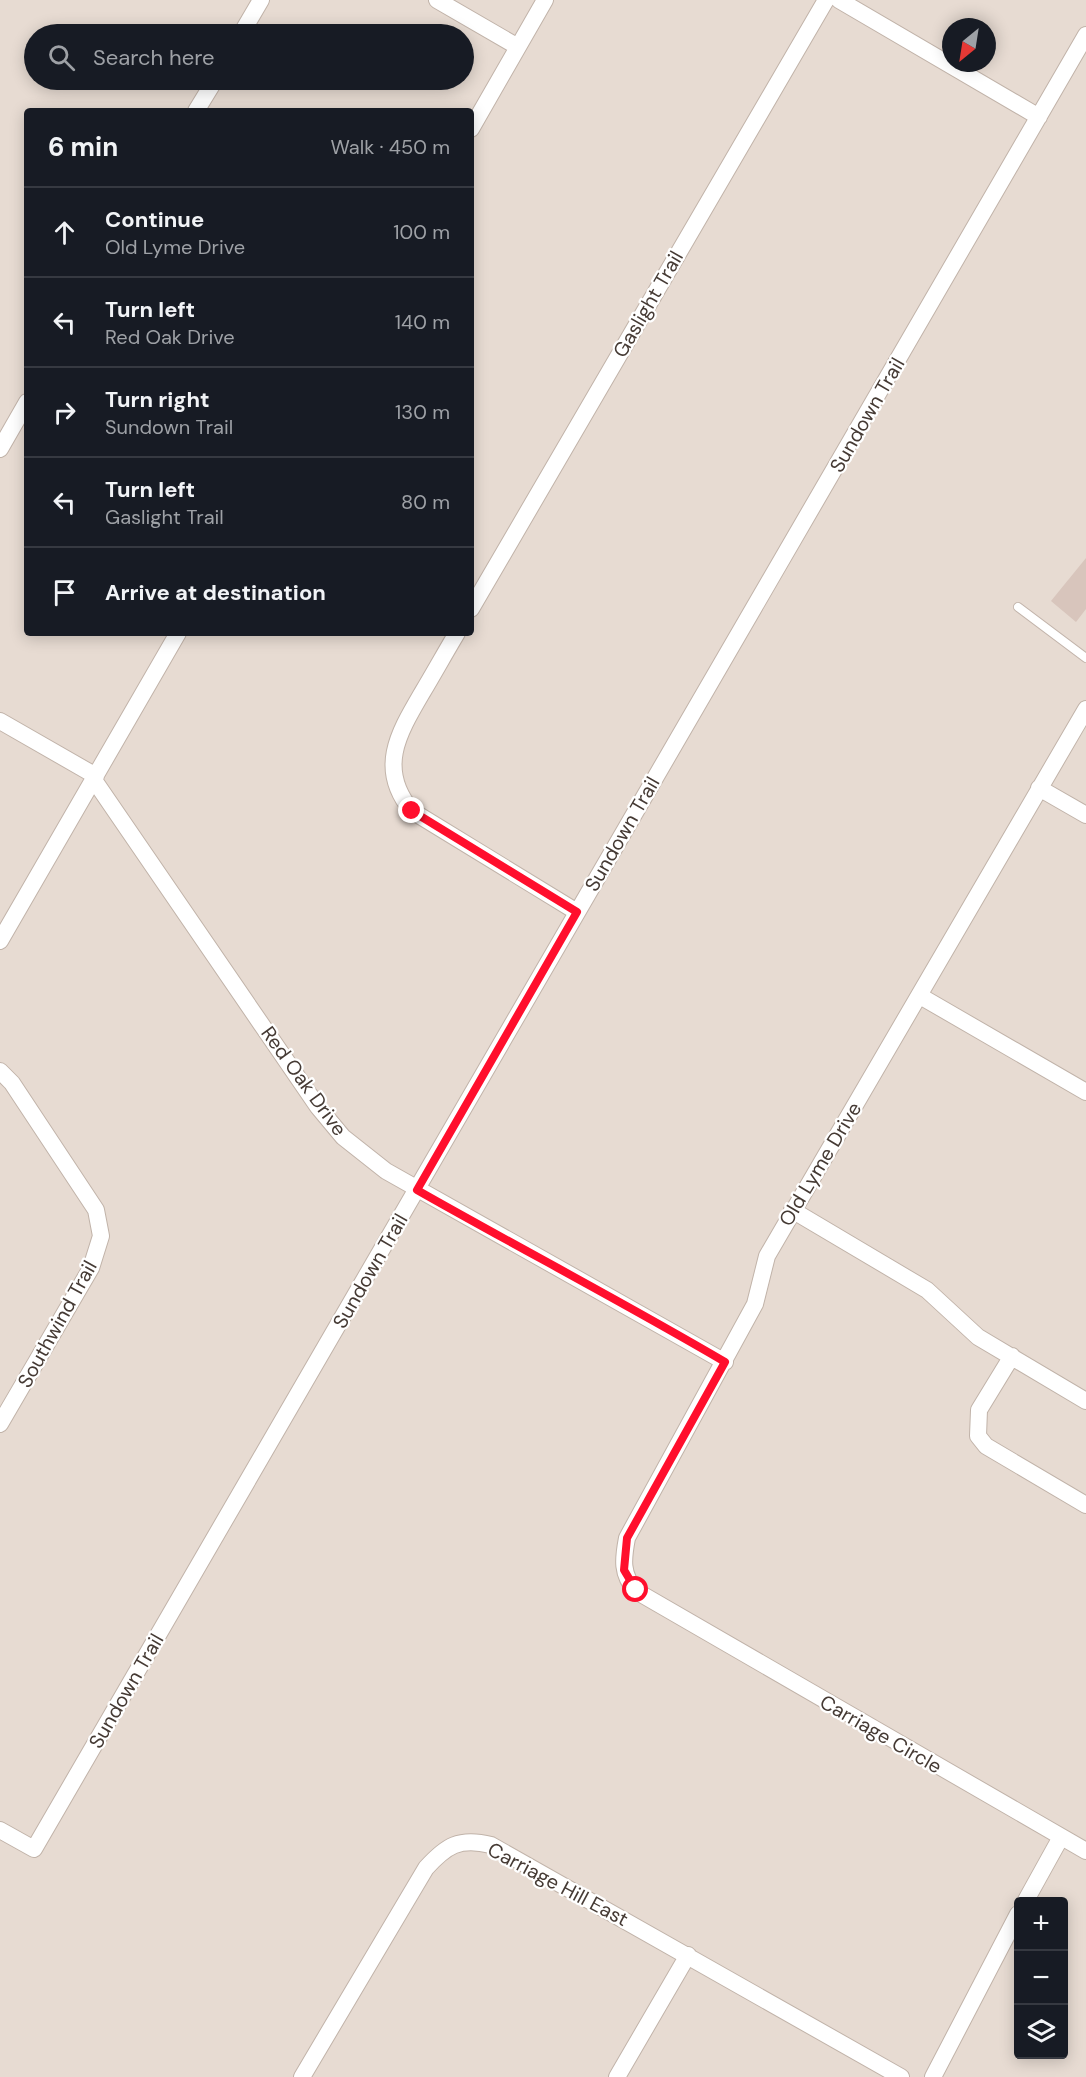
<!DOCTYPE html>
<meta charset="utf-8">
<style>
body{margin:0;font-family:"DM Sans",sans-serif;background:#242831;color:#f1f3f6}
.controls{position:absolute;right:18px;bottom:18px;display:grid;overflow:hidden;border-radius:6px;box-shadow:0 3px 15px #0003}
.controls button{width:54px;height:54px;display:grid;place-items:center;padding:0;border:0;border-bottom:2px solid #363941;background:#171b24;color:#f1f3f6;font:30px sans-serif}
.compass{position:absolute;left:942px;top:18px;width:54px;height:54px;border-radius:50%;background:#171b24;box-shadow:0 3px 15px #0003;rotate:210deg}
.stop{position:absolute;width:18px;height:18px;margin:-14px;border:4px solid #ff0f2d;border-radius:50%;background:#fff}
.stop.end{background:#ff0f2d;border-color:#fff;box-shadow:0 2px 6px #0008}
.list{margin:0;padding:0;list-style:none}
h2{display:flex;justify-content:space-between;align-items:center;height:78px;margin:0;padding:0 24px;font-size:26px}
h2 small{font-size:20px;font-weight:400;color:#9ea1a6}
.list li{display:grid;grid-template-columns:39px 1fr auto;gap:18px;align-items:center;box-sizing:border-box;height:90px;padding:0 24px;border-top:2px solid #363941}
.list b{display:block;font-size:22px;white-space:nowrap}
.list p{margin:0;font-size:20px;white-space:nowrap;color:#9ea1a6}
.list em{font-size:20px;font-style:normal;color:#9ea1a6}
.icon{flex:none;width:33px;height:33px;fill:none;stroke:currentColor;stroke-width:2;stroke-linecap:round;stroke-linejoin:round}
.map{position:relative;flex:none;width:1086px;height:2077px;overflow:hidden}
.search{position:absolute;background:#171b24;box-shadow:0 3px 15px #0003;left:24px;top:24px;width:450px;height:66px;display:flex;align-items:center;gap:15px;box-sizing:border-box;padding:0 21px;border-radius:33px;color:#9ea1a6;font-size:22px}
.panel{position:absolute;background:#171b24;box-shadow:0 3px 15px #0003;left:24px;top:108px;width:450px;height:528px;border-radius:6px}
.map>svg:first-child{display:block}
</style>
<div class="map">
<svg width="1086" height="2077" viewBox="0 0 1086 2077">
<rect width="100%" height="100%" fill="#f3eae4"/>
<path fill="#e7dbd2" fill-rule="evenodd" d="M0,0H1086V2077H0ZM951,27H987V63H951ZM34,34H464V80H34ZM27,111H471V633H27ZM1018,1902H1064V2054H1018Z"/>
<path fill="#d8c5bc" d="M1086,558V609L1076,622L1051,601Z"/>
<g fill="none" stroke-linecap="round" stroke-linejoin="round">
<g stroke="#c1b3a9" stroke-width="10">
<path id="service" d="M1018,607L1086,658"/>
</g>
<g stroke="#c1b3a9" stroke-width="18">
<path id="minor" d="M437,0L518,47
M839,0L1039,117
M241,34L261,0
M196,111L215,80
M471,129L545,0
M0,449L27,402
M471,609L826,0
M457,633C445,653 434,673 422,693C398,734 377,769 412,811L577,912
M1086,709L767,1256L755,1304L627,1538C623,1559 621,1574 636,1591L1086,1851
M0,721L96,776
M94,780L318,1107L343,1137L386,1171L725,1362
M1039,788L1086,815
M0,941L178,633
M920,996L1086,1092
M0,1071L12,1083L96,1210L101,1236L91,1268L0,1424
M792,1210L927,1290L978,1337L1086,1401
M1012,1356L979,1410L978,1436L986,1446L1086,1505
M0,1830L34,1849L1086,35
M1025,1902L1061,1837
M302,2077L426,1868C446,1846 459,1837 491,1845L901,2077
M617,2077L688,1955
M933,2077L1018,1914"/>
</g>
<use href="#service" stroke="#fff" stroke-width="8"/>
<use href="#minor" stroke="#fff" stroke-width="16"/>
</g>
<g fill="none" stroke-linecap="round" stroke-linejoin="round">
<path stroke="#ff0f2d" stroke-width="8" d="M412,811L577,912L417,1190C519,1248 623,1302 725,1362L627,1538L624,1570L636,1590"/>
</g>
<g text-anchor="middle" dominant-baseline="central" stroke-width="4.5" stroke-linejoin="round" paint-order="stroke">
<g font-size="20" fill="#453a34" stroke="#fff">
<text transform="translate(648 304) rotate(-60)">Gaslight Trail</text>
<text transform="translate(867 415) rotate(-60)">Sundown Trail</text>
<text transform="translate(622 834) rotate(-60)">Sundown Trail</text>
<text transform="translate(304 1081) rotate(54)">Red Oak Drive</text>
<text transform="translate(820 1164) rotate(-59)">Old Lyme Drive</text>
<text transform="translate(370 1271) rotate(-60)">Sundown Trail</text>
<text transform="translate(57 1324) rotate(-61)">Southwind Trail</text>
<text transform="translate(126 1691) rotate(-60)">Sundown Trail</text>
<text transform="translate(881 1734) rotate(30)">Carriage Circle</text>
<text transform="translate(558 1884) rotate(28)">Carriage Hill East</text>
</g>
</g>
</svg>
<div class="controls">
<button>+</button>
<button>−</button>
<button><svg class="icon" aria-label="layers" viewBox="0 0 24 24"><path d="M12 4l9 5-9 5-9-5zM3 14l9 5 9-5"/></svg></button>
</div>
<svg class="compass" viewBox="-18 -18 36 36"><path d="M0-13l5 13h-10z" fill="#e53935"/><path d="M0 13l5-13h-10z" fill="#9ea1a6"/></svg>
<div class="stop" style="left:636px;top:1590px"></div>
<div class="stop end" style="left:412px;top:811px"></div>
<div class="search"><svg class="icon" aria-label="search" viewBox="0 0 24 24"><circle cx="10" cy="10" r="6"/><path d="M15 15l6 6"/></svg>Search here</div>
<section class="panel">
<h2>6 min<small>Walk · 450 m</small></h2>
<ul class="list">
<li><svg class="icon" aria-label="ahead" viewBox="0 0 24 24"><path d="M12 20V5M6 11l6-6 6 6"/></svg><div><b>Continue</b><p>Old Lyme Drive</p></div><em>100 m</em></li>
<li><svg class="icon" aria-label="left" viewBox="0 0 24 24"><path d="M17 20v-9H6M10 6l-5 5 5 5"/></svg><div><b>Turn left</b><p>Red Oak Drive</p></div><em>140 m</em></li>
<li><svg class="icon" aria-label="right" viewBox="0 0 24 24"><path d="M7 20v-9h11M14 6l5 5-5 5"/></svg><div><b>Turn right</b><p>Sundown Trail</p></div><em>130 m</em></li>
<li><svg class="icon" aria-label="left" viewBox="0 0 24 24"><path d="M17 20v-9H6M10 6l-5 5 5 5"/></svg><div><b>Turn left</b><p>Gaslight Trail</p></div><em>80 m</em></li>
<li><svg class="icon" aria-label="arrive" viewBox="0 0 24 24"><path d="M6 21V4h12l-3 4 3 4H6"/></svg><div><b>Arrive at destination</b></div></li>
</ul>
</section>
</div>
